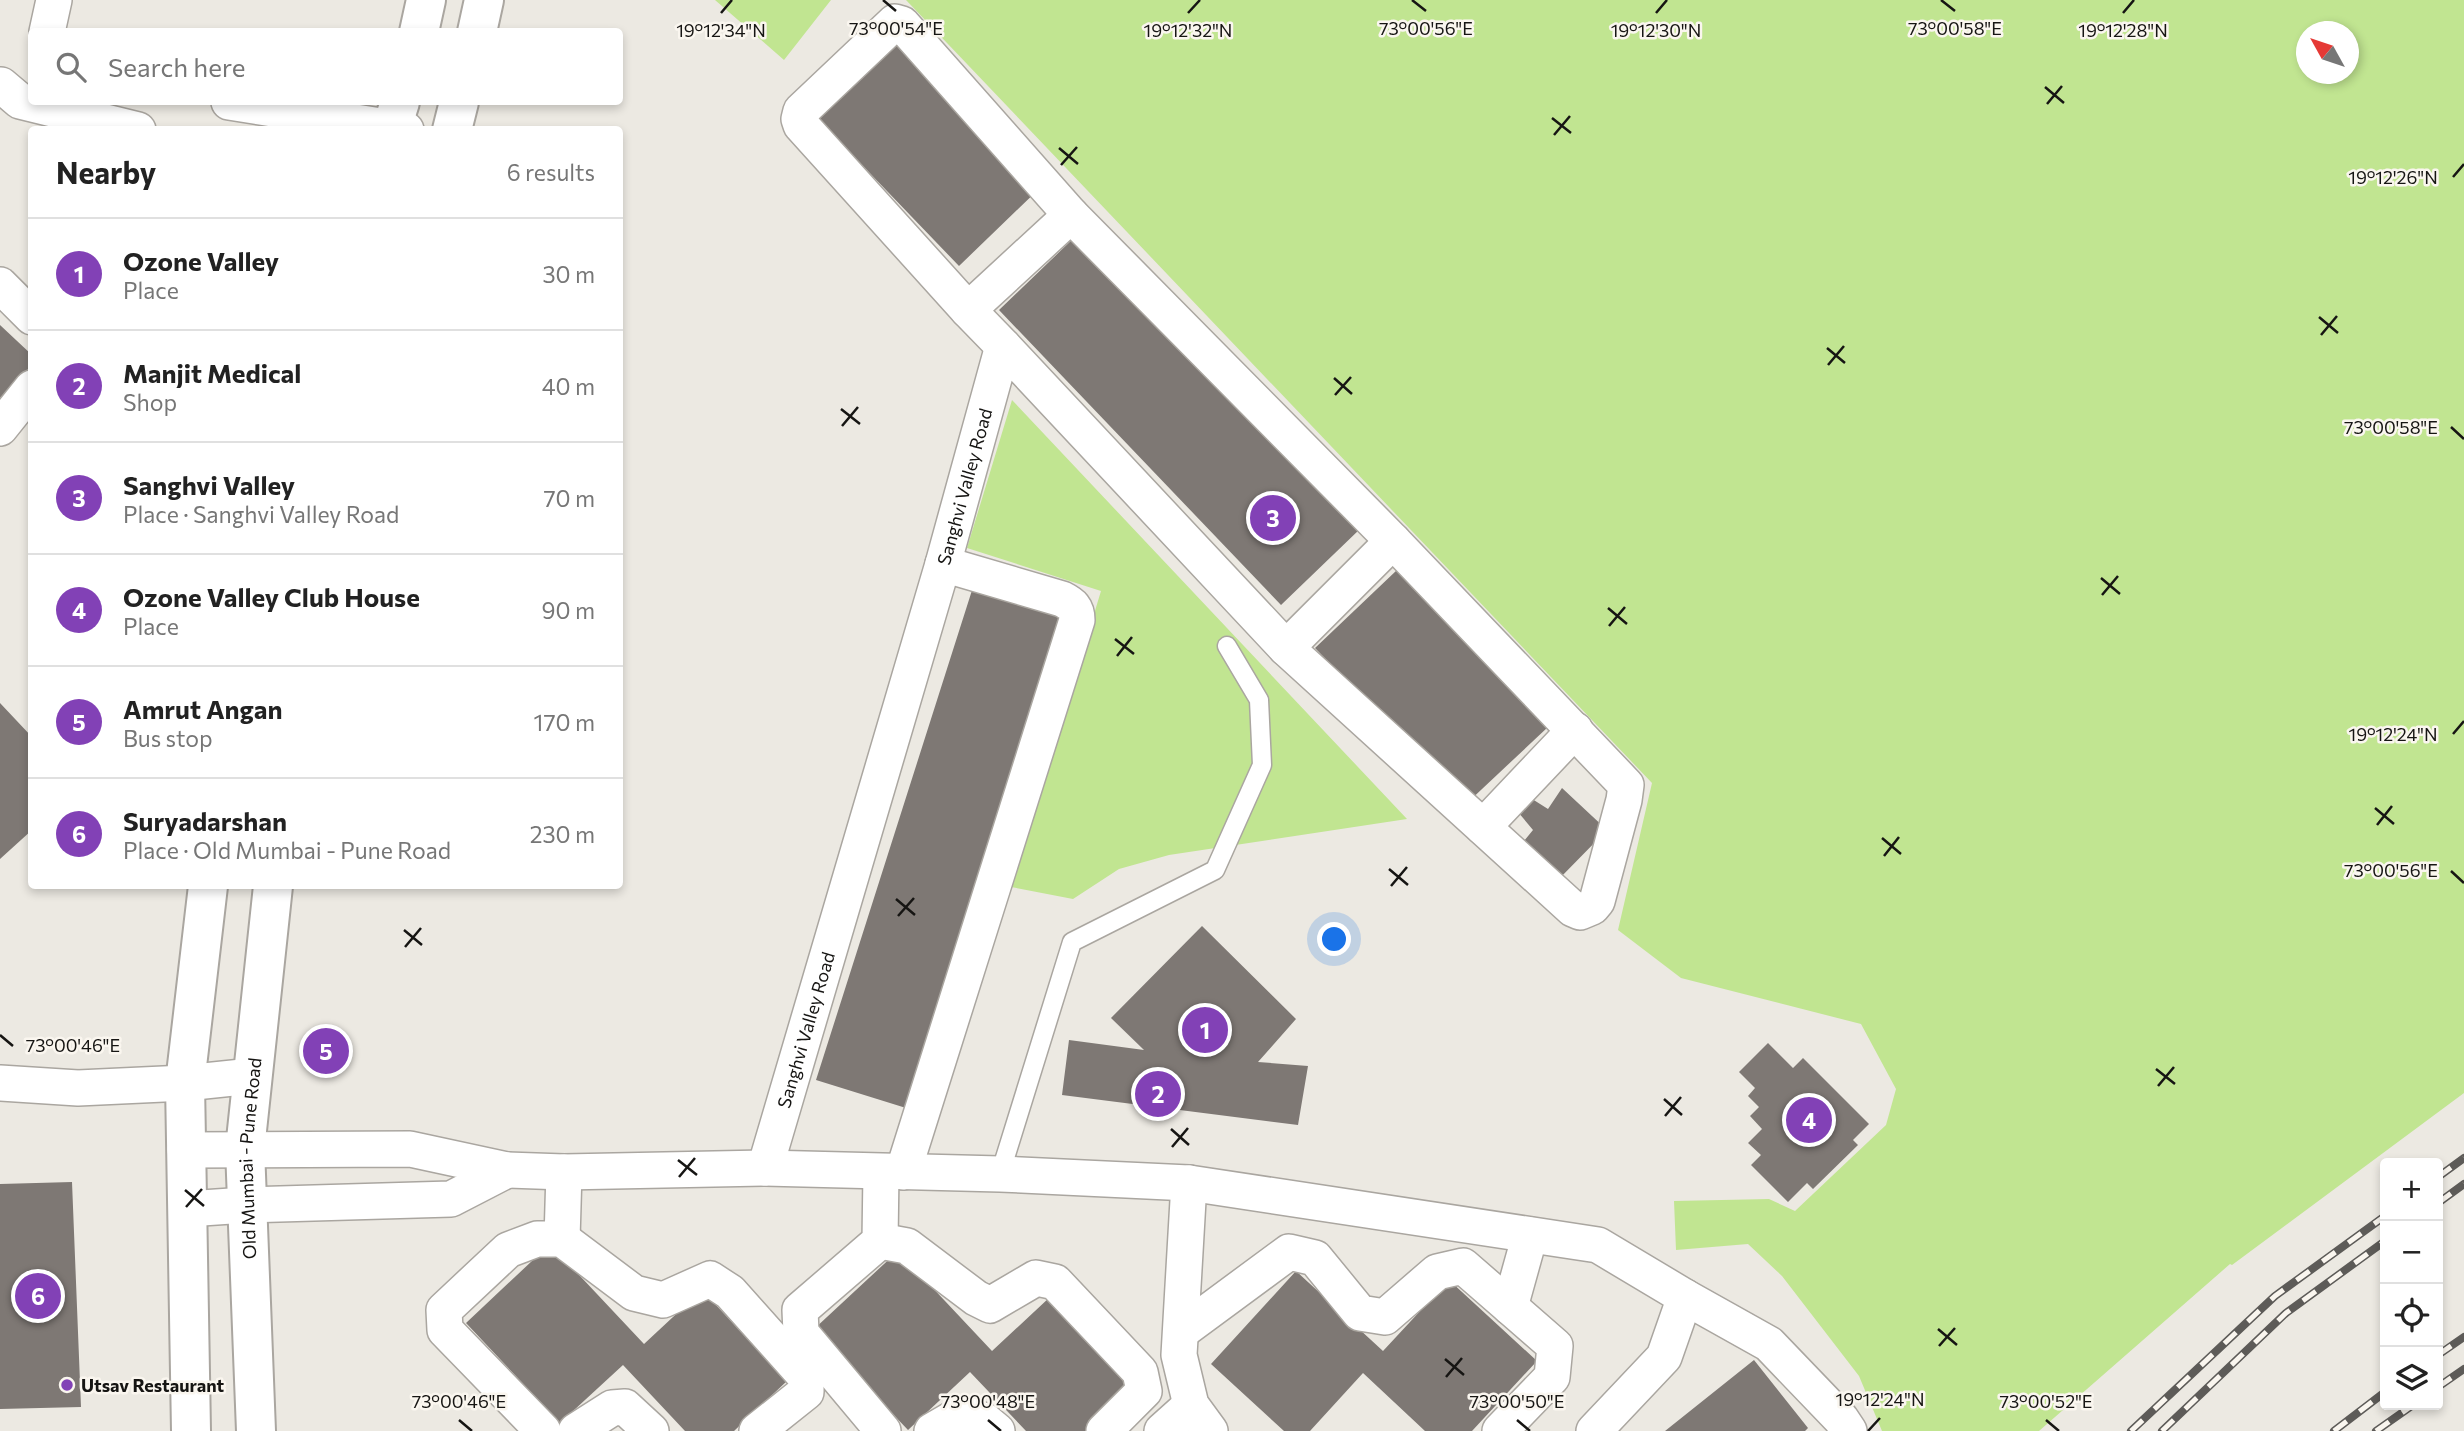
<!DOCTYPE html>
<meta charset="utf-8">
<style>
body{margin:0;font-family:Commissioner,sans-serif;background:#f6f6f6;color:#222}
.controls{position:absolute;right:21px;bottom:21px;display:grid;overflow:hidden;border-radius:7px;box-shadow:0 4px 10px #0003}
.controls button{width:63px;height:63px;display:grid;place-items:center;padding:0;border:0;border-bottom:2px solid #e0e0e0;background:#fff;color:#222;font:35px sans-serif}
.compass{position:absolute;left:2296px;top:21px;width:63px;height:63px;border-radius:50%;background:#fff;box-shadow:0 4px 10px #0003;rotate:310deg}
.you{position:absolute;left:1335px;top:940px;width:24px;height:24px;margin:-18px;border:5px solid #fff;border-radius:50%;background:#1a73e8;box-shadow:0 0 0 10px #1a73e833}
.badge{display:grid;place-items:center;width:46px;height:46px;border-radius:50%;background:#8241b6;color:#fff;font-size:23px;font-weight:700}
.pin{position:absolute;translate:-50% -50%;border:4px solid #fff;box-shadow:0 2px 7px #0006}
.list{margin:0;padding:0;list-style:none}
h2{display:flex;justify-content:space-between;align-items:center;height:91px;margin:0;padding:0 28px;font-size:30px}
h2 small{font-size:23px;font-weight:400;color:#767676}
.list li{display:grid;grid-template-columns:46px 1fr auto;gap:21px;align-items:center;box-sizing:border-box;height:112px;padding:0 28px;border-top:2px solid #e0e0e0}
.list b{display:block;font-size:26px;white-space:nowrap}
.list p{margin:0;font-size:23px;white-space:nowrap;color:#767676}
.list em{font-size:23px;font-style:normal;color:#767676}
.icon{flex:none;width:38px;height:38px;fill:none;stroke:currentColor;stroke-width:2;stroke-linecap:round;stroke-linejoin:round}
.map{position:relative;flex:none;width:2464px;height:1431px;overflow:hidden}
.search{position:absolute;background:#fff;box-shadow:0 4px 10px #0003;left:28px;top:28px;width:595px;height:77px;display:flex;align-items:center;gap:18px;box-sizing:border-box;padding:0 24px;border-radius:7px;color:#767676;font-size:26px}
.panel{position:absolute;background:#fff;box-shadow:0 4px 10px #0003;left:28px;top:126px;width:595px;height:763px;border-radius:7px}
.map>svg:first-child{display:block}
</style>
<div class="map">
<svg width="2464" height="1431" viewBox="0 0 2464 1431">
<rect width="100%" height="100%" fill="#ece9e2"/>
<path fill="#c1e591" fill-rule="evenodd" d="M715,0H831L784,60Z
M906,0H2464V1093L2232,1265L2230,1264L2039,1431H1882L1859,1376L1782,1276L1748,1244L1676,1250L1674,1201L1769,1199L1795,1211L1886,1125L1896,1089L1861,1024L1681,978L1618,930L1652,783ZM2306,32H2348V74H2306Z
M1012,400L1407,819L1169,855L1119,869L1073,899L1011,887L1101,591L967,548Z"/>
<path fill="#7e7874" d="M897,32L1043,185L959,266L812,113Z
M1078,234L1360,529L1281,605L999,310Z
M0,325L32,355V365L0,398Z
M1397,570L1548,727L1465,805L1315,648Z
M974,584L1065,612L906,1108L816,1080Z
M0,703L32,737V830L0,859Z
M1562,788L1607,830L1557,881L1520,846L1533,830L1518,812L1529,797L1548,809Z
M1202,926L1296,1019L1258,1062L1308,1066L1298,1125L1062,1095L1069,1040L1144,1050L1111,1018Z
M1768,1043L1793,1068L1803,1058L1869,1124L1853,1140L1858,1145L1813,1189L1807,1183L1788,1202L1751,1165L1761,1155L1748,1143L1762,1129L1750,1116L1759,1107L1748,1096L1755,1088L1739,1072Z
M72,1182L81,1407L0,1409V1184Z
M550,1244L644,1344L702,1290L787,1381L734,1431H685L623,1365L560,1423L466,1323Z
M898,1251L992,1351L1050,1297L1135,1388L1088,1431H1026L970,1372L908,1430L813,1330Z
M1296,1271L1383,1351L1449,1280L1537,1361L1472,1431H1425L1363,1373L1310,1431H1284L1211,1364Z
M1754,1360L1808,1428L1805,1431H1665Z"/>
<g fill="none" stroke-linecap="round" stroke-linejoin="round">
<g stroke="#aaa6a0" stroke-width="21">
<path id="lane" d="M1000,1174L1072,942L1215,870L1262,765L1259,700L1227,646"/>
</g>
<g stroke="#aaa6a0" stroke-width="38">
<g id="street">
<path d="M47,32L54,0"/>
<path d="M1,85L20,101L138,130"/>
<path d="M229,102L406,130"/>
<path d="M0,285L32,317"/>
<path d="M968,310L801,125L799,119L801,111L895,22L902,24L1071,215L1393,541L1626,785L1624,800L1597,901L1592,907L1580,912L1573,909L1286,648"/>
<path d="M1003,346L968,310L1071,215"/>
<path d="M0,428L32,388"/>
<path d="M1483,827L1575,730"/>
<path d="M0,1083L78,1088L185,1083L252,1076"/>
<path d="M185,1150L410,1149L507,1170L451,1199L246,1205L187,1209"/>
<path id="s1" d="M765,1168L943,564L1003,346L1286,648L1393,541"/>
<path d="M507,1170L564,1172L765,1168L1000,1174L1189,1183L1598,1245L1685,1297L1664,1357L1594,1431"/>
<path d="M881,1172L880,1241L800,1310L801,1333L883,1431"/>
<path d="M903,1172L1077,620C1077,608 1072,604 1062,599L943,564"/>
<path d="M1189,1183L1179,1355L1191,1405L1210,1431"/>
<path d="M562,1239L564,1172"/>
<path d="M880,1241L907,1246L976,1298L990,1305L1036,1278L1055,1282L1140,1372L1144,1391L1104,1431"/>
<path d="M1685,1297L1769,1344L1841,1419L1849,1431"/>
<path d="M1510,1307L1530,1235"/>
<path d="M1182,1331L1289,1252L1315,1258L1360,1313L1385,1317L1437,1272L1463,1266L1555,1346L1552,1377L1500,1431"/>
<path d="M543,1431L445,1330L444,1310L508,1250L537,1239H562L634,1293L663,1300L710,1279L730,1292L806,1377V1392L757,1431"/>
<path d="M576,1431L612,1408L625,1407L651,1431"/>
<path d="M932,1431L963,1413L985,1421L997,1431"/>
<path d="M1162,1431L1191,1405"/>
</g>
</g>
<g stroke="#aaa6a0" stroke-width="42">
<g id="secondary">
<path d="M419,32L426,0"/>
<path d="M477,32L484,0"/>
<path d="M391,130L400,102"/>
<path d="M452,130L459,102"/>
<path d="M191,1431L185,1083L208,886"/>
<path id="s2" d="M256,1431L245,1149L273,886"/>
</g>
</g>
<use href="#lane" stroke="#fff" stroke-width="18"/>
<use href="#street" stroke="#fff" stroke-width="35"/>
<use href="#secondary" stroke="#fff" stroke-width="38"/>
<g stroke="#5d5b58" stroke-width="8">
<path id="rail" d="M2438,1177L2464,1158
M2438,1203L2464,1184
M2438,1355L2464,1337
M2438,1387L2464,1369
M2131,1431L2275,1296L2385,1216
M2162,1431L2286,1313L2385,1241
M2334,1431L2385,1392
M2376,1431L2413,1405"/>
</g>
<use href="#rail" stroke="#faf6ef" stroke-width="5" stroke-dasharray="16" stroke-linecap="butt"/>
</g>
<path fill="none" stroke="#161513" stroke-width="2.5" d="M883,0L896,11M1412,0L1426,11M1941,0L1955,11M721,13L732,0M1188,13L1200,0M1656,13L1667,0M2123,13L2134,0M2045,87L2064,103M2047,104L2062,86M1552,118L1571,133M1554,135L1570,116M1059,148L1078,164M1061,165L1077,147M2453,177L2464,164M2319,317L2338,333M2321,335L2337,316M1827,348L1845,363M1828,365L1844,346M1334,378L1352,394M1335,395L1351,377M841,409L860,424M842,426L858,407M2451,427L2464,439M2101,578L2120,594M2102,595L2118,576M1608,608L1627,624M1609,626L1625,607M1115,639L1134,654M1117,656L1132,637M2453,734L2464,721M2375,808L2394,824M2377,825L2392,806M1882,838L1901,854M1884,856L1899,837M1389,869L1408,885M2451,871L2464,883M1391,886L1407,867M896,899L915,915M898,916L914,898M404,930L422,945M405,947L421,928M0,1035L13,1046M2156,1069L2175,1084M2158,1086L2174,1067M1664,1099L1682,1115M1665,1116L1681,1097M1171,1129L1189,1145M1172,1147L1188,1128M678,1160L697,1175M679,1177L695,1158M185,1190L204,1206M186,1207L202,1189M1938,1329L1957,1345M1939,1346L1955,1328M1445,1359L1464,1375M1446,1377L1462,1358M459,1420L472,1431M988,1420L1001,1431M1517,1420L1530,1431M2046,1420L2059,1431M1868,1431L1880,1418"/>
<circle fill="#8241b6" stroke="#faf6ef" stroke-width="2.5" cx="67" cy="1385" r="7"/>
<g text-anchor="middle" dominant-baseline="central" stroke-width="5" stroke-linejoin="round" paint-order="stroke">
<g font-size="18" fill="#161513" stroke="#faf6ef">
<text stroke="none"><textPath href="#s1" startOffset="710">Sanghvi Valley Road</textPath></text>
<text stroke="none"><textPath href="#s1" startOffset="144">Sanghvi Valley Road</textPath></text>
<text stroke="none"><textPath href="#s2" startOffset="273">Old Mumbai - Pune Road</textPath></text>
</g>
<g font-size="18" font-weight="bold" fill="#161513" stroke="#faf6ef" text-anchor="start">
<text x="81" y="1385">Utsav Restaurant</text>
</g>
</g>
<g font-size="18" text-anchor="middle" fill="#161513" stroke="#faf6ef" stroke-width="5" stroke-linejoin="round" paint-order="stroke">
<text x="1955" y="35">73°00'58"E</text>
<text x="896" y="35">73°00'54"E</text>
<text x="1426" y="35">73°00'56"E</text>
<text x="721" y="37">19°12'34"N</text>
<text x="1188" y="37">19°12'32"N</text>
<text x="1656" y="37">19°12'30"N</text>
<text x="2123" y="37">19°12'28"N</text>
<text x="2393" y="184">19°12'26"N</text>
<text x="2391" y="434">73°00'58"E</text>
<text x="2393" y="741">19°12'24"N</text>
<text x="2391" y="877">73°00'56"E</text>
<text x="73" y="1052">73°00'46"E</text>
<text x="1880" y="1406">19°12'24"N</text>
<text x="459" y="1408">73°00'46"E</text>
<text x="988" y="1408">73°00'48"E</text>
<text x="1517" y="1408">73°00'50"E</text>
<text x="2046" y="1408">73°00'52"E</text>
</g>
</svg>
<div class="controls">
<button>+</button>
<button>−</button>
<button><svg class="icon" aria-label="locate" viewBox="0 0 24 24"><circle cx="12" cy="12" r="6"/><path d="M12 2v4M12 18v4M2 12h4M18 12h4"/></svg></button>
<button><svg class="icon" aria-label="layers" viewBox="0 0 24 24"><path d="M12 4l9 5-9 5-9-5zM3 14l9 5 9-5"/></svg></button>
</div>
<svg class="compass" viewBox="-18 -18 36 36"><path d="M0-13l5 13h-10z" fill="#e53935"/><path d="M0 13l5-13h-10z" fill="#767676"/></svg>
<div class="you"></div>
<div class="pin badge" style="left:1205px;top:1030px">1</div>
<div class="pin badge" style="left:1158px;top:1094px">2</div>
<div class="pin badge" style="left:1273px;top:518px">3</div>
<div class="pin badge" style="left:1809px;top:1120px">4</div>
<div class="pin badge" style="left:326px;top:1051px">5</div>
<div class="pin badge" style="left:38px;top:1296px">6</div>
<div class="search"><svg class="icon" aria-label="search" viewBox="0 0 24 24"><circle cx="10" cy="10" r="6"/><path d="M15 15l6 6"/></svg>Search here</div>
<section class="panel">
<h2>Nearby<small>6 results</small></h2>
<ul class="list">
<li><span class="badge">1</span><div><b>Ozone Valley</b><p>Place</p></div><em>30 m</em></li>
<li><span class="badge">2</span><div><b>Manjit Medical</b><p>Shop</p></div><em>40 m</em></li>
<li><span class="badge">3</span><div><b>Sanghvi Valley</b><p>Place · Sanghvi Valley Road</p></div><em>70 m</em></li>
<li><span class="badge">4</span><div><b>Ozone Valley Club House</b><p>Place</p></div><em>90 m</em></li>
<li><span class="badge">5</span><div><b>Amrut Angan</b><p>Bus stop</p></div><em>170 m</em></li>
<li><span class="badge">6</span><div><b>Suryadarshan</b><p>Place · Old Mumbai - Pune Road</p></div><em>230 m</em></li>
</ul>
</section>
</div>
